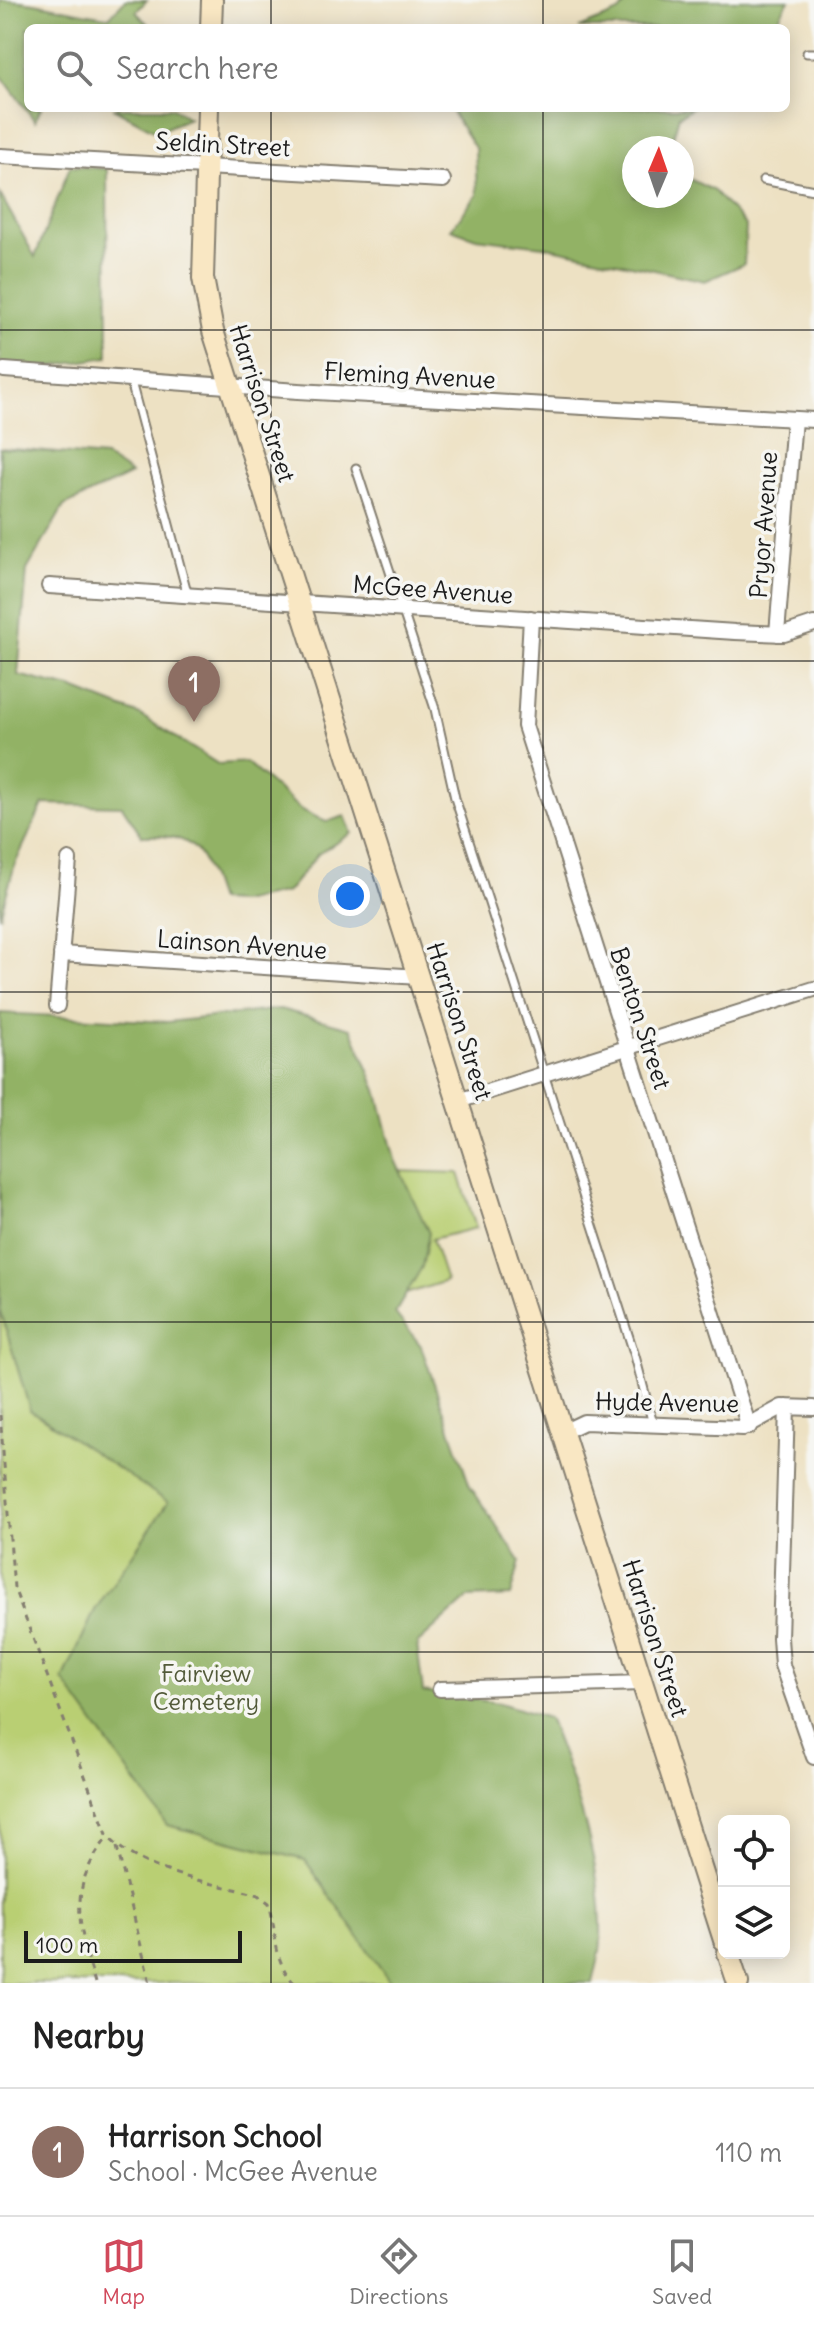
<!DOCTYPE html>
<meta charset="utf-8">
<style>
body{margin:0;font-family:Delius,sans-serif;background:#f2f2f2;color:#222}
.controls{position:absolute;right:24px;bottom:24px;display:grid;overflow:hidden;border-radius:12px;box-shadow:0 4px 20px #0003}
.controls button{width:72px;height:72px;display:grid;place-items:center;padding:0;border:0;border-bottom:2px solid #e0e0e0;background:#fff;color:#222;font:40px sans-serif}
.compass{position:absolute;left:622px;top:136px;width:72px;height:72px;border-radius:50%;background:#fff;box-shadow:0 4px 20px #0003;rotate:2deg}
.scale{position:absolute;left:24px;bottom:20px;width:218px;box-sizing:border-box;padding-left:8px;border:4px solid #1c1c1c;border-top:0;font-size:22px;line-height:28px;white-space:nowrap;color:#1c1c1c;-webkit-text-stroke:6px #f6f6f2;paint-order:stroke}
.you{position:absolute;left:350px;top:896px;width:28px;height:28px;margin:-20px;border:6px solid #fff;border-radius:50%;background:#1a73e8;box-shadow:0 0 0 12px #1a73e833}
.badge{display:grid;place-items:center;width:52px;height:52px;border-radius:50%;background:#d1495b;color:#fff;font-size:26px;font-weight:700}
.pin{position:absolute;translate:-50% -66px;filter:drop-shadow(0 2px 4px #0008)}
.pin::after{content:'';position:absolute;top:42px;width:28px;height:24px;background:inherit;clip-path:polygon(0 0,100% 0,50% 100%)}
.list{margin:0;padding:0;list-style:none}
h2{display:flex;justify-content:space-between;align-items:center;height:104px;margin:0;padding:0 32px;font-size:34px}
h2 small{font-size:26px;font-weight:400;color:#767676}
.list li{display:grid;grid-template-columns:52px 1fr auto;gap:24px;align-items:center;box-sizing:border-box;height:128px;padding:0 32px;border-top:2px solid #e0e0e0}
.list b{display:block;font-size:30px;white-space:nowrap}
.list p{margin:0;font-size:26px;white-space:nowrap;color:#767676}
.list em{font-size:26px;font-style:normal;color:#767676}
.icon{flex:none;width:44px;height:44px;fill:none;stroke:currentColor;stroke-width:2;stroke-linecap:round;stroke-linejoin:round}
.map{position:relative;flex:none;width:814px;height:1983px;overflow:hidden}
.search{position:absolute;background:#fff;box-shadow:0 4px 20px #0003;left:24px;right:24px;top:24px;height:88px;display:flex;align-items:center;gap:20px;box-sizing:border-box;padding:0 28px;border-radius:12px;color:#767676;font-size:30px}
.sheet{height:232px;background:#fff}
nav{display:flex;justify-content:space-around;align-items:center;box-sizing:border-box;height:112px;border-top:2px solid #e0e0e0;background:#fff;font-size:22px;color:#767676}
nav a{display:grid;justify-items:center;gap:4px}
nav .on{color:#d1495b}
.map>svg:first-child{display:block}
</style>
<div class="map">
<svg width="814" height="1983" viewBox="0 0 814 1983">
<rect width="100%" height="100%" fill="#f6f6f2"/>
<filter id="ink" filterUnits="userSpaceOnUse"><feTurbulence type="fractalNoise" baseFrequency=".0125" numOctaves="2"/><feDisplacementMap in="SourceGraphic" scale="16" xChannelSelector="R" yChannelSelector="G"/><feConvolveMatrix kernelMatrix="1 2 1 2 8 2 1 2 1" color-interpolation-filters="sRGB"/></filter>
<filter id="wash" filterUnits="userSpaceOnUse"><feTurbulence type="fractalNoise" baseFrequency=".006" numOctaves="4" result="noise"/><feDisplacementMap in="SourceGraphic" scale="32" xChannelSelector="R" yChannelSelector="G"/><feGaussianBlur stdDeviation="1.8" result="paint"/><feColorMatrix in="noise" values="0 0 0 0 0 0 0 0 0 0 0 0 0 0 0 0 0 1.4 0 .05"/><feComposite in="paint" operator="in"/></filter>
<g filter="url(#wash)">
<rect width="100%" height="100%" fill="#ede1c3"/>
<path fill="#b9cf73" stroke="#6a7648" stroke-width="2" d="M0,1035L330,1169L459,1173L476,1228L432,1239L446,1281L319,1322L413,1983H0Z"/>
<path fill="#92b265" stroke="#576740" stroke-width="2" d="M0,0C36,0 73,13 109,17L125,0H147L136,12L152,28H28V108H41L35,121L0,74Z
M629,0H789L773,28H579L619,12Z
M113,108H173L189,118L157,132Z
M449,108H692L679,116L670,148H634V196H682V175L714,191L746,226L744,264L705,281L543,246L476,238L451,229L477,195L475,148Z
M70,166L107,169L108,357L0,375V194L35,257Z
M0,448L105,457L131,474L64,506L27,570L18,675L71,688L140,715L218,764L246,762L300,809L326,822L345,816L352,833L318,854L287,892L240,902L218,901C202,853 199,833 142,836L122,806L43,804L15,864L0,917Z
M280,1009L351,1028L377,1090L395,1160L429,1233L422,1267L395,1313L421,1346L470,1486L520,1561L511,1596L468,1598L417,1644L423,1692L500,1703L548,1718C576,1787 603,1865 601,1940C601,1954 596,1969 593,1983H391L305,1860L167,1825L63,1680L95,1610L168,1502L30,1410L0,1309V1013L168,1022Z"/>
</g>
<g filter="url(#ink)">
<g fill="none" stroke-linecap="round" stroke-linejoin="round">
<g stroke="#847e70" stroke-width="11">
<path id="lane" d="M807,53H814
M763,180L814,190
M130,378L188,596
M356,468L435,709L455,798L635,1356L653,1424"/>
</g>
<g stroke="#847e70" stroke-width="18">
<path id="street" d="M0,156L443,180
M4,370L298,391L814,420
M49,586L735,632L784,634L814,624
M531,618L525,726L749,1427
M777,634L794,419
M61,954L419,977
M57,1006L69,860
M458,1101L814,989
M787,1407L780,1638L782,1665L814,1757
M563,1432L584,1422L743,1428L782,1407L814,1408
M440,1689L643,1683"/>
</g>
<g stroke="#847e70" stroke-width="24">
<path id="secondary" d="M211,28L212,0
M208,108L203,278L213,331L724,1940
M728,1953L738,1983"/>
</g>
<path stroke="#847e70" stroke-width="3" stroke-dasharray="6 6" stroke-linecap="butt" d="M0,1415L14,1588L108,1837C145,1874 211,1882 259,1895L269,1903C277,1931 272,1960 294,1983
M117,1847L150,1983
M95,1983C78,1924 67,1888 108,1837"/>
<use href="#lane" stroke="#fff" stroke-width="7"/>
<use href="#street" stroke="#fff" stroke-width="14"/>
<use href="#secondary" stroke="#f9e7c3" stroke-width="20"/>
</g>
</g>
<path fill="none" stroke="#1c1c1c" stroke-width="2" stroke-opacity="0.55" d="M271,0V28M543,0V28M271,108V1983M543,108V1983M0,330H814M0,661H814M0,992H814M0,1322H814M0,1652H814"/>
<g text-anchor="middle" dominant-baseline="central" stroke-width="7" stroke-linejoin="round" paint-order="stroke">
<g font-size="24" fill="#1c1c1c" stroke="#f6f6f2">
<text transform="translate(223 144) rotate(3)">Seldin Street</text>
<text transform="translate(410 375) rotate(3)">Fleming Avenue</text>
<text transform="translate(263 403) rotate(72)">Harrison Street</text>
<text transform="translate(763 525) rotate(-86)">Pryor Avenue</text>
<text transform="translate(433 589) rotate(4)">McGee Avenue</text>
<text transform="translate(242 944) rotate(4)">Lainson Avenue</text>
<text transform="translate(641 1018) rotate(72)">Benton Street</text>
<text transform="translate(460 1021) rotate(72)">Harrison Street</text>
<text transform="translate(667 1402) rotate(1)">Hyde Avenue</text>
<text transform="translate(656 1638) rotate(72)">Harrison Street</text>
</g>
<g font-size="24" fill="#535b3a" stroke="#f6f6f2">
<text x="206" y="1673">Fairview<tspan x="206" dy="28">Cemetery</tspan></text>
</g>
</g>
</svg>
<div class="controls">
<button><svg class="icon" aria-label="locate" viewBox="0 0 24 24"><circle cx="12" cy="12" r="6"/><path d="M12 2v4M12 18v4M2 12h4M18 12h4"/></svg></button>
<button><svg class="icon" aria-label="layers" viewBox="0 0 24 24"><path d="M12 4l9 5-9 5-9-5zM3 14l9 5 9-5"/></svg></button>
</div>
<svg class="compass" viewBox="-18 -18 36 36"><path d="M0-13l5 13h-10z" fill="#e53935"/><path d="M0 13l5-13h-10z" fill="#767676"/></svg>
<div class="scale">100 m</div>
<div class="you"></div>
<div class="pin badge" style="left:194px;top:722px;background:#8d6e63">1</div>
<div class="search"><svg class="icon" aria-label="search" viewBox="0 0 24 24"><circle cx="10" cy="10" r="6"/><path d="M15 15l6 6"/></svg>Search here</div>
</div>
<section class="sheet">
<h2>Nearby<small></small></h2>
<ul class="list">
<li><span class="badge" style="background:#8d6e63">1</span><div><b>Harrison School</b><p>School · McGee Avenue</p></div><em>110 m</em></li>
</ul>
</section>
<nav>
<a class="on"><svg class="icon" aria-label="map" viewBox="0 0 24 24"><path d="M3 6l6-2 6 2 6-2v14l-6 2-6-2-6 2zM9 4v14M15 6v14"/></svg>Map</a>
<a><svg class="icon" aria-label="directions" viewBox="0 0 24 24"><path d="M12 3l9 9-9 9-9-9zM9 14v-3h6M13 9l2 2-2 2"/></svg>Directions</a>
<a><svg class="icon" aria-label="saved" viewBox="0 0 24 24"><path d="M7 4h10v16l-5-4-5 4z"/></svg>Saved</a>
</nav>
